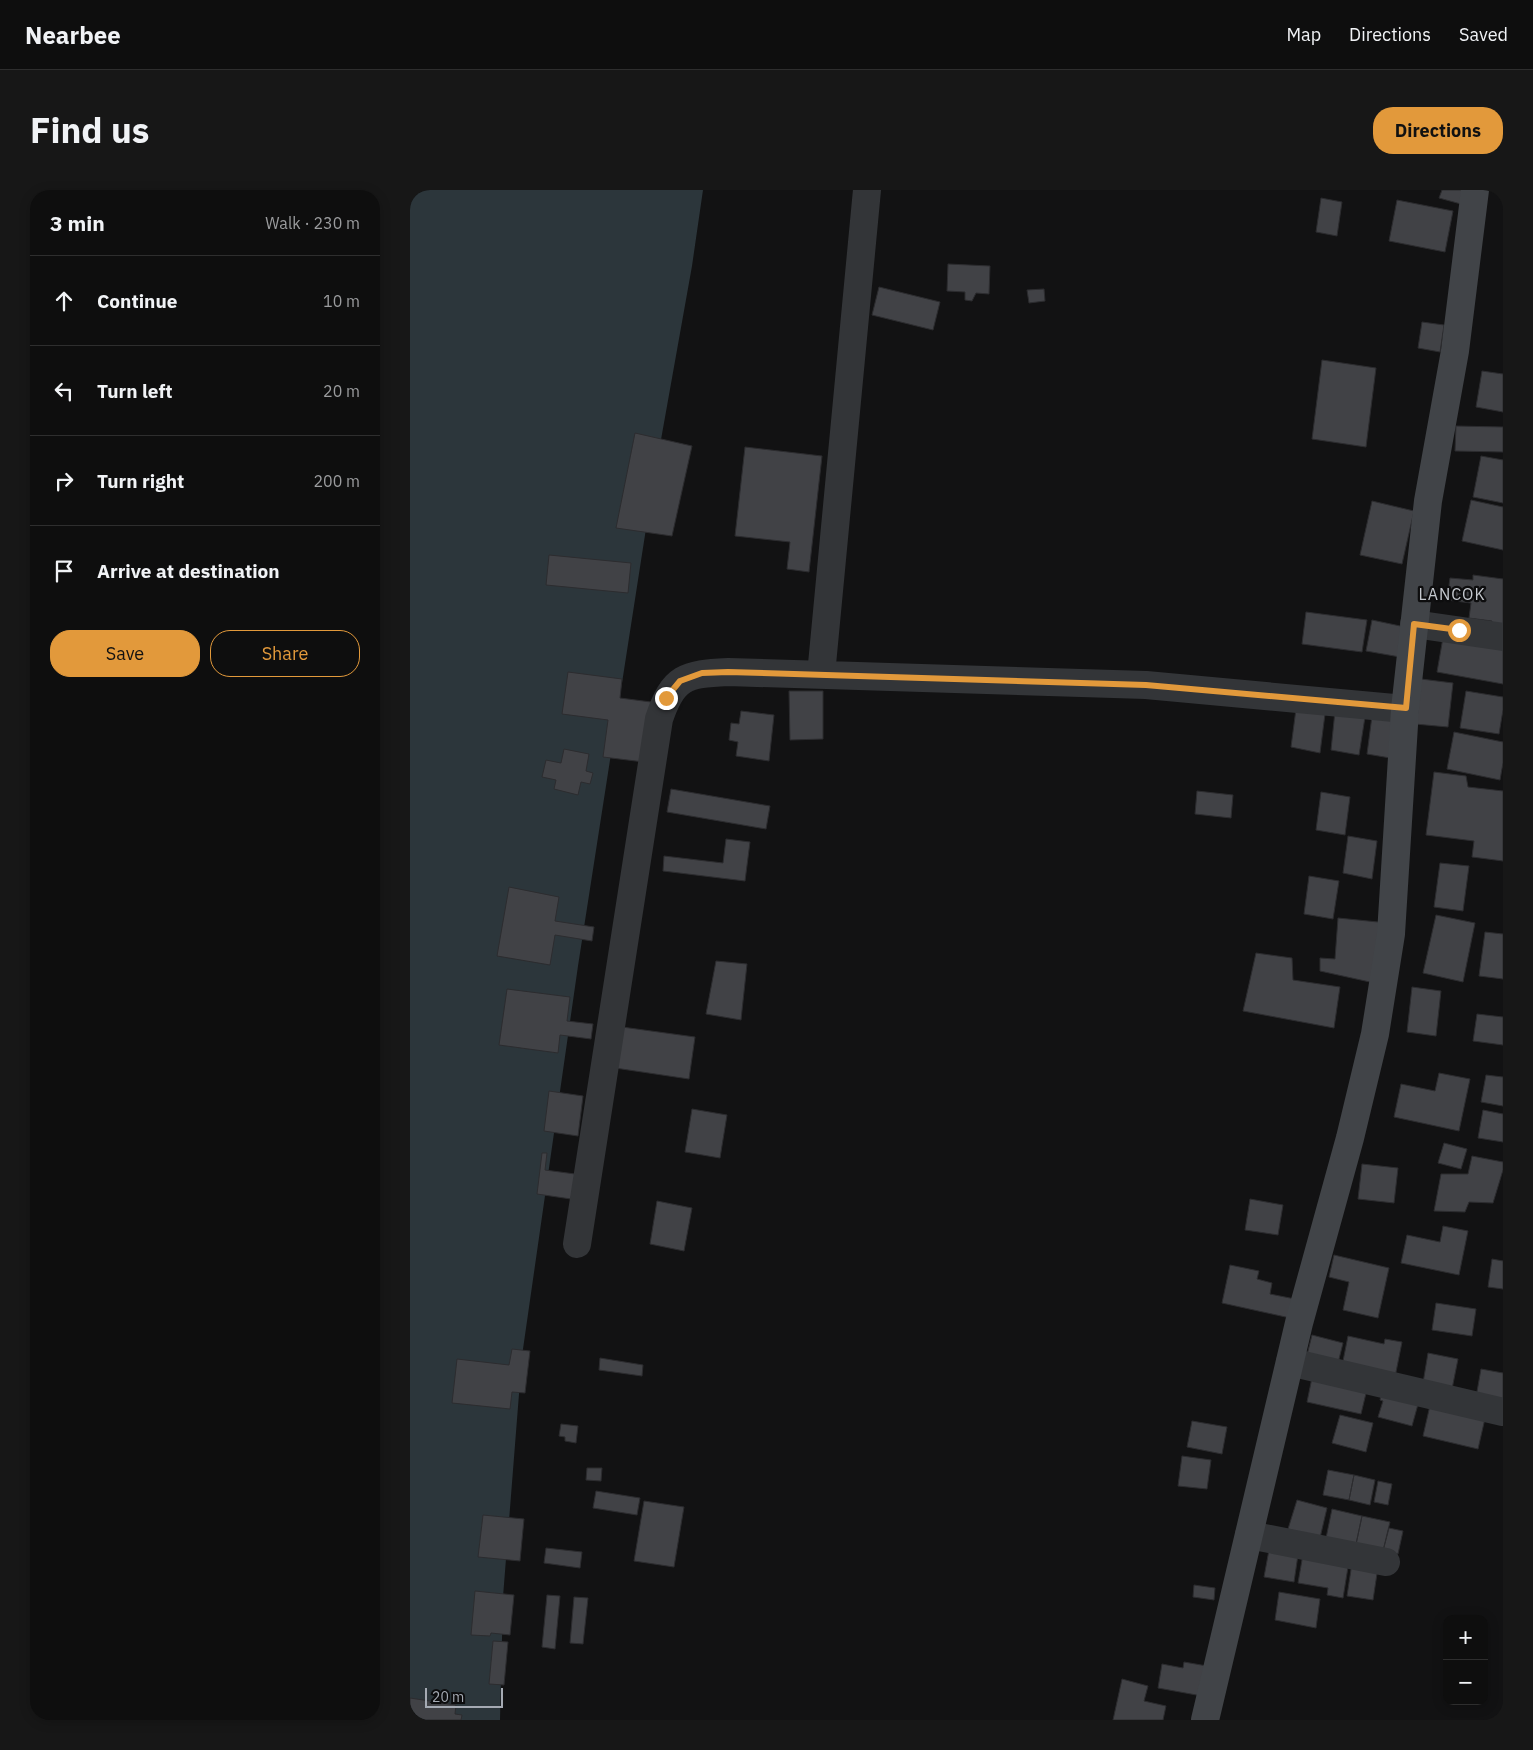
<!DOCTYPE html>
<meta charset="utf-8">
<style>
body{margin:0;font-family:"IBM Plex Sans",sans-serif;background:#171717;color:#f1f3f6}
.controls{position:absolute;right:15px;bottom:15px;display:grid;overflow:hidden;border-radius:10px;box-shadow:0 2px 12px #0003}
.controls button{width:45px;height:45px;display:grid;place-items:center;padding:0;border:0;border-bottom:1px solid #2e2e2e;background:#0e0e0e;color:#f1f3f6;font:25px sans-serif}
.scale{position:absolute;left:15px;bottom:12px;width:78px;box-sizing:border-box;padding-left:5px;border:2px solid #a5aab3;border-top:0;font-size:14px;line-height:18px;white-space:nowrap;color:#a5aab3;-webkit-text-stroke:4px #0d0d0e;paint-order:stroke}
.stop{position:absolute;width:15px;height:15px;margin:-11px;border:4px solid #e2993b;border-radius:50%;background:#fff}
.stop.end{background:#e2993b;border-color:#fff;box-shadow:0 1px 5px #0008}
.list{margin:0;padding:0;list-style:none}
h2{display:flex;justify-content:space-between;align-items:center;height:65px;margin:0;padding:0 20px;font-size:21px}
h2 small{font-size:16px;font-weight:400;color:#9b9c9e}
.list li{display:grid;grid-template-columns:32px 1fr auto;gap:15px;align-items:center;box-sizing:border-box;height:90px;padding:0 20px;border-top:1px solid #2e2e2e}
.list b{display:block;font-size:19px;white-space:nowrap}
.list em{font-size:16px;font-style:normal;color:#9b9c9e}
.actions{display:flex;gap:10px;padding:15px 20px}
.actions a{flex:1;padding:11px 0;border:1px solid #e2993b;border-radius:20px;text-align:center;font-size:18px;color:#e2993b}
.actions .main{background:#e2993b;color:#111}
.icon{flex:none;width:28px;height:28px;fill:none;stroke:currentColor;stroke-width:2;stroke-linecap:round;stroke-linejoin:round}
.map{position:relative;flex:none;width:1093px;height:1530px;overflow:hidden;border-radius:20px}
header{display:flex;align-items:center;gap:30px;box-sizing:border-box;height:70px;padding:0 25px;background:#0e0e0e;border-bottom:1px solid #2e2e2e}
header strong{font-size:24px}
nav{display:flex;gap:28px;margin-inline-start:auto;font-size:18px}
.intro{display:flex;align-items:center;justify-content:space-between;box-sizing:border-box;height:120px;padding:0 30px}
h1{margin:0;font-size:35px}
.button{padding:12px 22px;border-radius:20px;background:#e2993b;color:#111;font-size:18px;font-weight:700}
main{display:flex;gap:30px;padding:0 30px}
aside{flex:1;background:#0e0e0e;border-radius:20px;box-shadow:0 2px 12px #0003}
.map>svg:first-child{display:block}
</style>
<header>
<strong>Nearbee</strong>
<nav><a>Map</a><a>Directions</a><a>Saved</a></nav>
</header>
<div class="intro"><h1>Find us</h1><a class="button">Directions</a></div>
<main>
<aside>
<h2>3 min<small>Walk · 230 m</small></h2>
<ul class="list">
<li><svg class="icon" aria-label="ahead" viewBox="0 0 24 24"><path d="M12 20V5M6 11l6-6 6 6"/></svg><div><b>Continue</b></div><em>10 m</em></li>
<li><svg class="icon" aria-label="left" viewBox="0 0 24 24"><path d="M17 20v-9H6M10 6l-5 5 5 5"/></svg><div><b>Turn left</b></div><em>20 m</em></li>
<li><svg class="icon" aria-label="right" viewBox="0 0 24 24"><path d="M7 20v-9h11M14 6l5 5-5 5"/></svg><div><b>Turn right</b></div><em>200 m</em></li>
<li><svg class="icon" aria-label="arrive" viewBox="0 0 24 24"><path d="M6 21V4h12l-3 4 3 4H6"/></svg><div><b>Arrive at destination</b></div></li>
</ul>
<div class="actions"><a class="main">Save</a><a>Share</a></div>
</aside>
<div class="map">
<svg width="1093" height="1530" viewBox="0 0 1093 1530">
<rect width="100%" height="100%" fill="#121213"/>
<path fill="#2c363b" d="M0,0H293L282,76L242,300L168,776L112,1166L93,1407L90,1530H0Z"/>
<path fill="#414246" stroke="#2c2c2f" d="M1032,0H1055L1051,14L1029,8Z
M911,8L932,12L927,46L906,42Z
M987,10L1043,21L1035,62L979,51Z
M538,74L580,76L579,104L566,103L562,111L555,110V102L537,101Z
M469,97L530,112L523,140L462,125Z
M634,99L635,111L619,113L617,100Z
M1012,132L1034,135L1030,162L1008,158Z
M912,170L966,178L956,257L902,249Z
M1072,181L1093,184V222L1066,217Z
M1046,236L1093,237V262L1045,261Z
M225,243L282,256L262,346L206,338Z
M335,257L412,266L399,382L377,379L380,352L325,346Z
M1071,266L1093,270V313L1063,307Z
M1061,310L1093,317V360L1052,351Z
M962,311L1004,321L992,374L950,365Z
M139,365L221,373L218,403L136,395Z
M1063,385L1093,389V438L1082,437V431L1059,428L1061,413L1037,410L1040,388L1063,390Z
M896,422L957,430L952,462L892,454Z
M962,430L995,437L990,467L956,461Z
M1034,442L1093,451V494L1027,482Z
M158,482L212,489L210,508L241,512L234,572L193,567L198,530L152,524Z
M1011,489L1043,493L1038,537L1005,534Z
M379,501H413V549L380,550Z
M1056,501L1093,507V520L1089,544L1050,538Z
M886,519L915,524L910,563L881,557Z
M331,521L364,525L359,571L326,566L328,552L319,550L321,533L329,534Z
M925,521L955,527L949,565L921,560Z
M962,526L991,531L986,569L957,564Z
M1044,542L1093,552V573L1090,590L1037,579Z
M154,559L179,564L176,581L183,583L180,594L171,592L168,605L144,599L146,590L132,587L136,570L151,573Z
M1024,582L1056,586L1058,597L1093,601V671L1062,667L1064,651L1016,645Z
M261,599L360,616L356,639L257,622Z
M787,601L823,605L821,628L785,624Z
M911,602L940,607L935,645L906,640Z
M938,646L967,651L962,689L933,683Z
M316,649L340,652L335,691L253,681L254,666L313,673Z
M1030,673L1059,676L1053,721L1024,717Z
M899,686L929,691L923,729L894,724Z
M99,697L149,707L145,731L184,737L182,751L145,745L140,775L87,766Z
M1026,725L1065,733L1053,792L1013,783Z
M928,728L978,733L969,794L910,781V768L925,769Z
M1075,742L1093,744V789L1069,786Z
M846,763L882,768L883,790L930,797L924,838L833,821Z
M306,771L337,774L331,830L296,824Z
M1002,797L1031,801L1026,846L997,842Z
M97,799L160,807L157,831L183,834L181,849L150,845L148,863L89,855Z
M1067,824L1093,827V855L1063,851Z
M212,837L285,847L279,889L205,878Z
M1029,883L1060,889L1049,941L984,927L991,894L1025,901Z
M1076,885L1093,887V916L1071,912Z
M139,901L173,906L168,946L134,941Z
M282,919L317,925L310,968L275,962Z
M1073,920L1093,924V952L1068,948Z
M1034,953L1057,959L1051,979L1028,973Z
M132,963H137L135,980L165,984L161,1009L127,1004Z
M1062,966L1093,972V980L1083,1013L1059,1012L1055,1022L1024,1021L1031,984H1058Z
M952,974L988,978L984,1013L948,1009Z
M840,1009L873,1015L868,1045L835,1040Z
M247,1011L282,1018L274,1061L240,1054Z
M1033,1036L1058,1041L1049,1085L991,1073L997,1045L1030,1052Z
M924,1065L979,1078L968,1128L933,1120L939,1092L919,1087Z
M1082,1069L1093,1071V1099L1078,1097Z
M820,1075L849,1081L847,1089L862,1093L860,1104L885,1109L880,1128L812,1113Z
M1026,1113L1066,1119L1062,1146L1022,1140Z
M902,1145L933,1153L927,1177L896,1169Z
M938,1146L974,1154L975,1149L992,1152L985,1187L932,1176Z
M102,1159L120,1161L115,1203L102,1202L100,1219L42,1213L47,1169L99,1175Z
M1018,1163L1048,1169L1042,1199L1013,1193Z
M190,1168L233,1175L232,1186L189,1180Z
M1071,1179L1093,1183V1218L1065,1213Z
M903,1183L958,1195L951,1224L897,1212Z
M973,1197L1010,1207L1002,1236L968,1227L973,1211L970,1210Z
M1021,1211L1076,1224L1068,1259L1013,1246Z
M930,1225L963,1233L956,1262L922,1253Z
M782,1231L817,1237L812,1264L777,1257Z
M151,1234L168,1236L166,1253L155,1251V1247L149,1246Z
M772,1266L801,1270L797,1299L768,1296Z
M177,1278H192L191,1291L176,1290Z
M918,1280L944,1285L939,1310L913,1305Z
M944,1285L965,1290L960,1315L939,1310Z
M968,1291L982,1294L978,1315L964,1312Z
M186,1301L230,1308L227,1325L183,1318Z
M887,1310L917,1318L910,1348L878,1339Z
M234,1311L274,1317L264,1377L224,1371Z
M922,1319L952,1326L945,1359L915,1353Z
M73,1325L114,1329L110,1371L68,1367Z
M952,1326L980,1332L972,1365L945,1359Z
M979,1338L993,1341L988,1364L973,1361Z
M136,1358L172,1362L170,1378L134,1373Z
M859,1360L888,1365L884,1392L854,1387Z
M893,1364L939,1371L933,1408L917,1405L918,1398L888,1393Z
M942,1373L968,1377L963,1410L937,1406Z
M784,1395L805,1398L804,1410L783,1407Z
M65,1401L104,1405L100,1445L81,1443L80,1446L61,1445Z
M869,1402L910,1409L906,1438L865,1430Z
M137,1405L150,1406L145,1459L132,1457Z
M164,1407L178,1408L173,1454L160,1453Z
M83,1451L98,1452L94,1495L79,1494Z
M774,1472L797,1476L792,1506L748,1498L752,1474L773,1478Z
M712,1489L738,1496L734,1511L756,1516L753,1530H703Z
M0,1508L46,1515L45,1524L52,1525L51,1530H0Z"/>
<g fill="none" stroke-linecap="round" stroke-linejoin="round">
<path stroke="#333538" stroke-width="28" d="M1004,434L1093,447
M411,485L457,0
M167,1054L249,529C263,487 275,484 318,482L736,495L995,519
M880,1172L1093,1222
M839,1345L976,1372"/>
<path stroke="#414448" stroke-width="28" d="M795,1530L889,1133L940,948L965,844L981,744L995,519L1018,311L1045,161L1065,0"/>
</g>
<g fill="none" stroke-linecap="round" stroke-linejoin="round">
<path stroke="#e2993b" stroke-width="6" d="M256,508L270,491L292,483L318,482L736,495L996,518L1004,434L1049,440"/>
</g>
<g text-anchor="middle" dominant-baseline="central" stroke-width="4.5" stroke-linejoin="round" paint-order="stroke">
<g font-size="16" letter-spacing="1" fill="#c5c9cf" stroke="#0d0d0e">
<text x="1042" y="404">LANCOK</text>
</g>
</g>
</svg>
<div class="controls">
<button>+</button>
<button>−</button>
</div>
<div class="scale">20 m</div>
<div class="stop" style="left:1049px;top:440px"></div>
<div class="stop end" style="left:256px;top:508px"></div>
</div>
</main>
